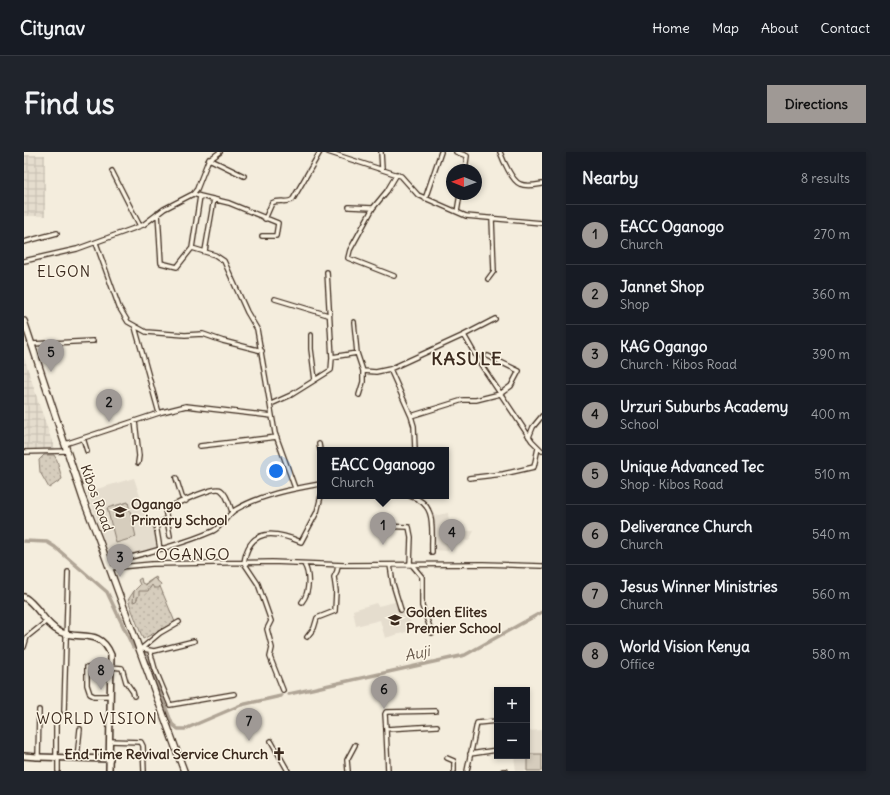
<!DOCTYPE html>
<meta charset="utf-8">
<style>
body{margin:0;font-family:Delius,sans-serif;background:#20242c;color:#f1f3f6}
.controls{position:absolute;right:12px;bottom:12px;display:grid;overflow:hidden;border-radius:0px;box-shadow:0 2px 6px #0003}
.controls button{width:36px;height:36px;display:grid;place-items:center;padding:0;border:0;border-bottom:1px solid #363941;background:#171b24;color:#f1f3f6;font:20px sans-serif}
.compass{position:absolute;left:422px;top:12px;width:36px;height:36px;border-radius:50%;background:#171b24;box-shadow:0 2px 6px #0003;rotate:271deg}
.you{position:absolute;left:252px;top:319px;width:14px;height:14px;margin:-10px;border:3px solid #fff;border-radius:50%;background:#1a73e8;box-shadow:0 0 0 6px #1a73e833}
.badge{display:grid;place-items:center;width:26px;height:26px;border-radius:50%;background:#9f9995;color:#111;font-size:13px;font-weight:700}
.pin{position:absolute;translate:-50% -33px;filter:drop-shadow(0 1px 2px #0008)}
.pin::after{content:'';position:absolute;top:21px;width:14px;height:12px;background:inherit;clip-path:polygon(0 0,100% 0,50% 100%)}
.popup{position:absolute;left:293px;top:295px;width:132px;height:52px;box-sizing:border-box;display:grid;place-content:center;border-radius:0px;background:#171b24;filter:drop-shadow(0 1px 3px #0005);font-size:13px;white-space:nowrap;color:#9ea1a6}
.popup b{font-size:15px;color:#f1f3f6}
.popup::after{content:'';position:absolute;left:50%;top:100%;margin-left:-8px;border:8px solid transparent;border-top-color:#171b24}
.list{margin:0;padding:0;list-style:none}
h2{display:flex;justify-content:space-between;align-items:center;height:52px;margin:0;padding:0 16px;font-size:17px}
h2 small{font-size:13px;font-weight:400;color:#9ea1a6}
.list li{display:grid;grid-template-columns:26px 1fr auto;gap:12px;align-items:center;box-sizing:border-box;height:60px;padding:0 16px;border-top:1px solid #363941}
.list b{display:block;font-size:15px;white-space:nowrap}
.list p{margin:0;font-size:13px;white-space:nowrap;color:#9ea1a6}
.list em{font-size:13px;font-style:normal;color:#9ea1a6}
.map{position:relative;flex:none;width:518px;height:619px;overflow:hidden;border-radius:0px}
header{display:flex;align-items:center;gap:24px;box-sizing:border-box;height:56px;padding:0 20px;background:#171b24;border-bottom:1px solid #363941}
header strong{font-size:19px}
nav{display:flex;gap:22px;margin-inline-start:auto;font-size:14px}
.intro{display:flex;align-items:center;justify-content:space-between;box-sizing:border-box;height:96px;padding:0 24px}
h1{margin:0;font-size:28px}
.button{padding:10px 18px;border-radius:0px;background:#9f9995;color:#111;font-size:14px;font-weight:700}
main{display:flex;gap:24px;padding:0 24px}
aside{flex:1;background:#171b24;border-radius:0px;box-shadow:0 2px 6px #0003}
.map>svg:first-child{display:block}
</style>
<header>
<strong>Citynav</strong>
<nav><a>Home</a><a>Map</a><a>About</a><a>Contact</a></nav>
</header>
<div class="intro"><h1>Find us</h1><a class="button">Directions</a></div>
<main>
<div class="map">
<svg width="518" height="619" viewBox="0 0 518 619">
<defs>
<pattern id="industrial-grid" width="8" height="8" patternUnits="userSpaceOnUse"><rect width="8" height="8" fill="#e5ddce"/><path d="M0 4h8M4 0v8" fill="none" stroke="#c5beb0"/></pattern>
<pattern id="grass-dots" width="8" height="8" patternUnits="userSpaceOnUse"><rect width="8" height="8" fill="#d6cdbd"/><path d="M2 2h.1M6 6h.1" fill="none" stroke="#b9b0a2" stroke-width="1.8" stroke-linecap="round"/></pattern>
<pattern id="forest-crowns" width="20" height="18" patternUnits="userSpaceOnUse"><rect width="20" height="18" fill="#d6cdbd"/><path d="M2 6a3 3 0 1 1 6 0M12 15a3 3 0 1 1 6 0" fill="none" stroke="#b9b0a2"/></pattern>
</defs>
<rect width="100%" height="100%" fill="#f4eddd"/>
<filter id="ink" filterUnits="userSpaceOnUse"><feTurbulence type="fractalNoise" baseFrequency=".025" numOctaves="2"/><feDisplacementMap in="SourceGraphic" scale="8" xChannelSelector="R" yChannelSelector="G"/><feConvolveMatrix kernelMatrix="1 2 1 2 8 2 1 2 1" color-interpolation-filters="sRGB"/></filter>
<g filter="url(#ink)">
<path fill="#e5ddce" d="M110,326L119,353L130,376L135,395L87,408L63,340Z
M424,361L426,378L450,379L445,389L425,386L424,399L409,398V364Z
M371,450L375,461L383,459L389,478L361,486L356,468L332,474L329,458L352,451L354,454Z
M518,578V619H492L490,604H503V579Z"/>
<path fill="url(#industrial-grid)" d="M0,3H21V64H0Z
M0,205L15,252L31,298H0Z"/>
<path fill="url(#grass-dots)" stroke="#887c6e" d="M20,303H30L33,308L38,327L25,336L16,320L15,308Z
M132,425L151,470L119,487L104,448L110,439Z"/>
<path fill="url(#forest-crowns)" stroke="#887c6e" d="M117,426L118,431L122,433L130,426L137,432L135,436H130L128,433L124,439H115V443L112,449L109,450L110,439L116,433L114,428Z"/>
<path fill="#d6cdbd" stroke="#887c6e" d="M104,350L112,385L92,391L83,356Z
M503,602H518V619H503Z"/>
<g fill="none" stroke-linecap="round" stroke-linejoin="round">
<path stroke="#b0a596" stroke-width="3.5" d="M0,389L23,390L31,395L83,440L109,495L121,502L148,572L154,577H161L217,553L257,544
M265,542L441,503L518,460"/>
<g stroke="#3b2a1e" stroke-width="6">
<path id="street" d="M304,0L377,24L394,43L442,64L518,71
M357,0L358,17
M432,0L443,4L441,18
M476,0C479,8 488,29 496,32C502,35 512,33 518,32
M185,7L220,24
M88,19L116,74
M176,44L205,51L254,71L252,84H238
M401,47L417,0
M325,55L349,56L363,39L373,22
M349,56L326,98L324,106L370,124
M433,60L436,42
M134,61L137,111L153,115L168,96L176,44L169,42
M241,67L248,51C255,47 264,52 269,47L296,0
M0,90L33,81
M72,91L95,155L104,170L122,180L161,183L179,182L199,189L238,199
M168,96L191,103L200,109L223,160L233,177L251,281L271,336
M181,99L190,47
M0,109L53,97L119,73L140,57L169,42L173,37L184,9L196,0
M464,127L470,119L468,66
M251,147L304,163
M330,170L333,201
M111,175L135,261
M287,183V197L291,228
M440,183L471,167
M7,192L69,189
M308,205L333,201L339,219L352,220L366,217L440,183L456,211L508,289L518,299
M366,217L387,264L390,274L391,298
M335,243L339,230V219
M247,252L267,243L307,218L308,206L303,120
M387,264L439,248H452L476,242L487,234L495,219L464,204
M111,269L115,304L114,311
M505,285L509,275L518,264
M59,286L63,299
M41,292L138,260L162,254L248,264
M295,292L296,298
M176,294L253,285
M0,300L43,299
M152,326L158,345L162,349
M445,326L479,322L510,315L514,296
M386,344C414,352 407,377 408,400
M351,374L385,375L387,385L386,413
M146,384L141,357C150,353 191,333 197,338C203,342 206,354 208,360
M136,397L132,373L143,367
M84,411C118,402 157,393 189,379C198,375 203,363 211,358C236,343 268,337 296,332
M366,413L369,432L377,458
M388,413L398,425V454L408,481
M85,416L128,412L248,410L320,413L459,412L518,414
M278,450C286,440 286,422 280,412
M283,485L290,476L293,466L311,459L312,439L310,425L313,419L314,413
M0,495L3,485L23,469
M114,496L130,499L170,489
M118,496L136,481L155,470
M126,499L131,517L146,553L210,542
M63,515V533L66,542L70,544H86
M86,515L98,516L102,530L109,540L110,544
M259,538L246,505L248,496L243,477L247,469L234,432L220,411C225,375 251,379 277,390L293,360L297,344
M40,559L44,420
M32,573V605
M362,577L361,562L362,560L412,559
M86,589L117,590L119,594L120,619
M247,589L264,619
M446,602L473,598
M13,605H14L15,558
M53,606L56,577
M423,606L430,609V619
M34,619V605
M324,619L323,608L331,593
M364,619L362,577L413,574
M443,619L453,571L473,569
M479,619H481"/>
</g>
<g stroke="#3b2a1e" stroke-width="8">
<path id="secondary" d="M0,445C15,454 20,472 36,480C55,489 76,475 87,503L85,619
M0,604L13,605
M14,605L86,607"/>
</g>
<g stroke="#3b2a1e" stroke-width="8">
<path id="primary" d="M0,169L59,347L74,385L160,619"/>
</g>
<use href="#street" stroke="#fcf5e5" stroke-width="3.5"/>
<use href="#secondary" stroke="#fcf5e5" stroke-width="5"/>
<use href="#primary" stroke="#fcf5e5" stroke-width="5.5"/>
</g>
</g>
<defs>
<g id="school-bare" transform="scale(1.08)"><path d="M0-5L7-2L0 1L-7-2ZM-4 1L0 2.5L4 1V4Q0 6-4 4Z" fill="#3b2a1e" stroke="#fcf5e5" stroke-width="2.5" paint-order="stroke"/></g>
<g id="church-bare" transform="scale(1.08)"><path d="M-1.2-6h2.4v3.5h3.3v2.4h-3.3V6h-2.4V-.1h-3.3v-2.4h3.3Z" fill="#3b2a1e" stroke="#fcf5e5" stroke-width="2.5" paint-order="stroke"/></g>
</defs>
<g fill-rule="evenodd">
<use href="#school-bare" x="96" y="360"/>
<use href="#school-bare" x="371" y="468"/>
<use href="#church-bare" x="255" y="602"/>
</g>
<g text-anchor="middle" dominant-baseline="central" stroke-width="3" stroke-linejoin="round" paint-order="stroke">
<g font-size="14" fill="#3b2a1e" stroke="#fcf5e5">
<text transform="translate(73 346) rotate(70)">Kibos Road</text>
</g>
<g font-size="14" font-weight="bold" fill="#3b2a1e" stroke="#fcf5e5" text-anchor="start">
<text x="107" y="352">Ogango<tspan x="107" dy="16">Primary School</tspan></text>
<text x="382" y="460">Golden Elites<tspan x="382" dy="16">Premier School</tspan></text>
<text x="244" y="602" text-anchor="end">End Time Revival Service Church</text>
</g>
<g font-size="15" letter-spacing="1" fill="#3b2a1e" stroke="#fcf5e5">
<text x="40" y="119">ELGON</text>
<text x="73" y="566">WORLD VISION</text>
</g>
<g font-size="15" font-style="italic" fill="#645548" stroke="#fcf5e5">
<text transform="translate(393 501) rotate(-12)">Auji</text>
</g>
<g font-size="16" letter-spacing="1" fill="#3b2a1e" stroke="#fcf5e5">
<text x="169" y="402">OGANGO</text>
</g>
<g font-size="18" font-weight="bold" letter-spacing="1" fill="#3b2a1e" stroke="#fcf5e5">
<text x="443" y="206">KASULE</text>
</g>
</g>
</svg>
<div class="controls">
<button>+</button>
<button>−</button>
</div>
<svg class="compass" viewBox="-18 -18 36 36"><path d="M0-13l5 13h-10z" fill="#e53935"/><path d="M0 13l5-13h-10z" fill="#9ea1a6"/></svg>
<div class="you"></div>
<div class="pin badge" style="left:359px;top:393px">1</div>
<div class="popup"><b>EACC Oganogo</b>Church</div>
<div class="pin badge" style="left:85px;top:270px">2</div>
<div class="pin badge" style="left:96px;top:425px">3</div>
<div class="pin badge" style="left:428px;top:400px">4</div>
<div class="pin badge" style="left:27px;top:220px">5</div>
<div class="pin badge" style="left:360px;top:557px">6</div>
<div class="pin badge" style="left:225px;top:589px">7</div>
<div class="pin badge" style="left:77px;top:538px">8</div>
</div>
<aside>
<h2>Nearby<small>8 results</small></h2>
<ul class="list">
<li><span class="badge">1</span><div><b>EACC Oganogo</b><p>Church</p></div><em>270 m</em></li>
<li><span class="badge">2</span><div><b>Jannet Shop</b><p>Shop</p></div><em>360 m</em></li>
<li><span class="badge">3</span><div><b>KAG Ogango</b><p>Church · Kibos Road</p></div><em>390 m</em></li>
<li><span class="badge">4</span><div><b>Urzuri Suburbs Academy</b><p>School</p></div><em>400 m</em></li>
<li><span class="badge">5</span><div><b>Unique Advanced Tec</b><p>Shop · Kibos Road</p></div><em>510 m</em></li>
<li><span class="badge">6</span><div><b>Deliverance Church</b><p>Church</p></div><em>540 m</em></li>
<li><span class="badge">7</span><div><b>Jesus Winner Ministries</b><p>Church</p></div><em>560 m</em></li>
<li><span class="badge">8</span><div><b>World Vision Kenya</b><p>Office</p></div><em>580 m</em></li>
</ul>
</aside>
</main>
